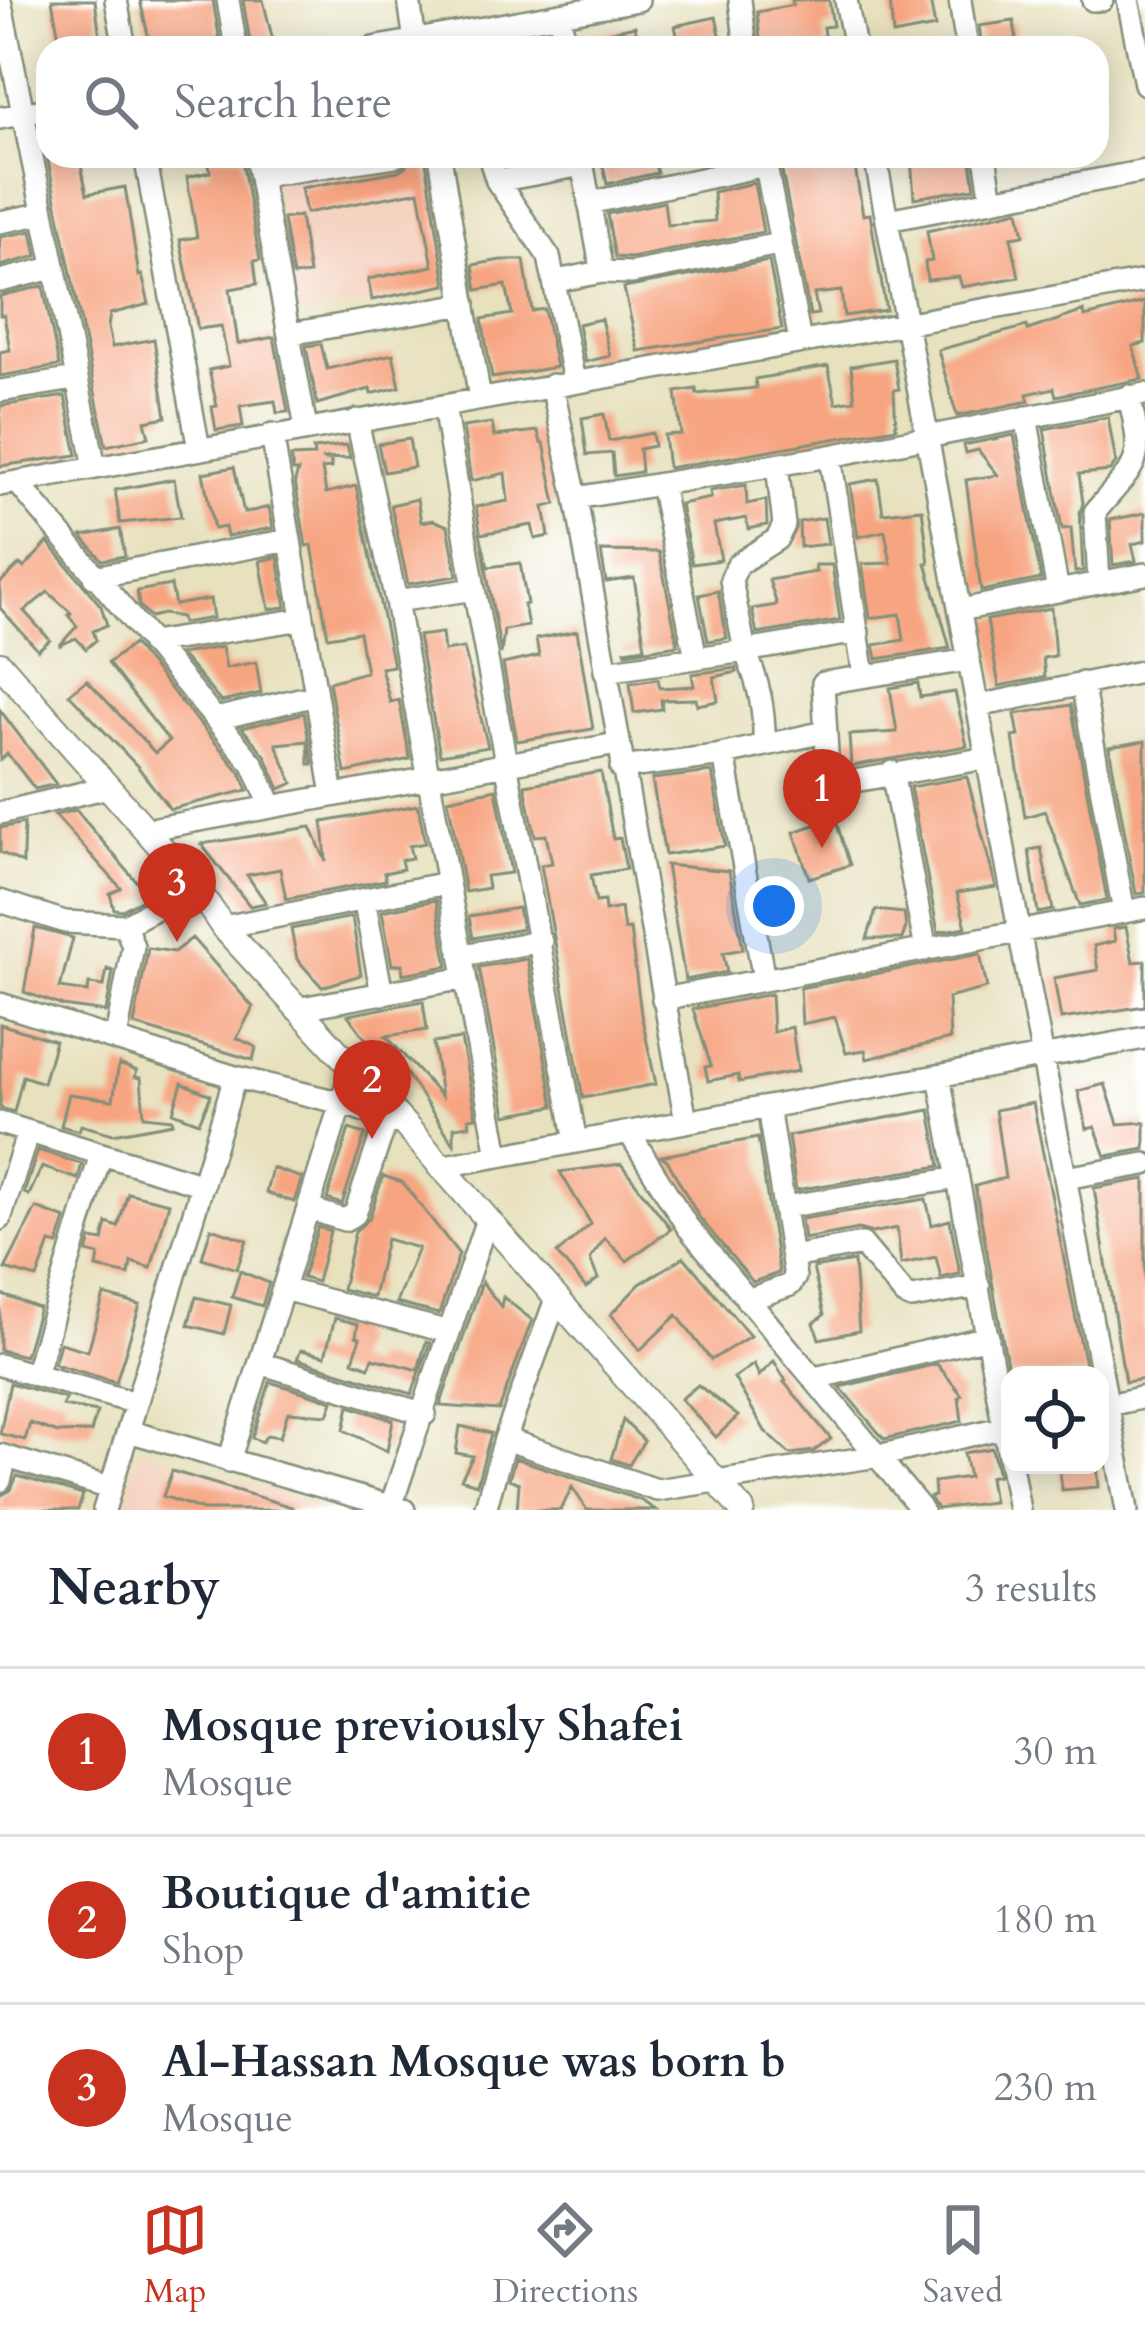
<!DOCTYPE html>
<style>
body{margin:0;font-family:Cardo,serif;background:#f6f6f7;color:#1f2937}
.controls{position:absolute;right:36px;bottom:36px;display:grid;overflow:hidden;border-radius:24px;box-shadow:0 6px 30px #0003}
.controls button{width:108px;height:108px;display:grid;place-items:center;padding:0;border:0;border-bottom:3px solid #e0e1e3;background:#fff;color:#1f2937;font:60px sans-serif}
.you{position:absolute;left:774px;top:906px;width:42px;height:42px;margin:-30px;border:9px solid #fff;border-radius:50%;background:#1a73e8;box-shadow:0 0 0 18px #1a73e833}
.badge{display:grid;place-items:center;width:78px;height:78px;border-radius:50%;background:#c8321e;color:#fff;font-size:39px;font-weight:700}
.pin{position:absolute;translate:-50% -99px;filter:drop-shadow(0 3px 6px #0008)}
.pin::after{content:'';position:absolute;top:63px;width:42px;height:36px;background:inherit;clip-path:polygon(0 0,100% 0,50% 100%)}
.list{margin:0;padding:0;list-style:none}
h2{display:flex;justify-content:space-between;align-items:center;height:156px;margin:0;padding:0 48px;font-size:51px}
h2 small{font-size:39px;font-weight:400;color:#747a83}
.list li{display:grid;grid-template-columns:78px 1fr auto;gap:36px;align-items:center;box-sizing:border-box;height:168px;padding:0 48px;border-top:3px solid #e0e1e3}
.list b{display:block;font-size:45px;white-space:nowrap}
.list p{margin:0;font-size:39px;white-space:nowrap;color:#747a83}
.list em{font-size:39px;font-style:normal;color:#747a83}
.icon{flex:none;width:66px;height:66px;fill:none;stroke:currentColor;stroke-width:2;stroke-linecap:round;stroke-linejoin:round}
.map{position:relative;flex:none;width:1145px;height:1510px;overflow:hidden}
.search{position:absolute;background:#fff;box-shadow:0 6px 30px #0003;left:36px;right:36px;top:36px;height:132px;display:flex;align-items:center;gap:30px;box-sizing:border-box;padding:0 42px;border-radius:36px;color:#747a83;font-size:45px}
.sheet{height:660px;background:#fff}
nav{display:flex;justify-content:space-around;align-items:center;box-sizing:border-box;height:168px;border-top:3px solid #e0e1e3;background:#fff;font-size:33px;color:#747a83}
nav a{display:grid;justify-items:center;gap:6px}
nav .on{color:#c8321e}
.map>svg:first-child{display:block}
</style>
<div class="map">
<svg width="1145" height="1510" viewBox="0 0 1145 1510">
<rect width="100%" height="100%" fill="#fff"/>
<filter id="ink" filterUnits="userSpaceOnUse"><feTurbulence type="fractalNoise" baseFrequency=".00833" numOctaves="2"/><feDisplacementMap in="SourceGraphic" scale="24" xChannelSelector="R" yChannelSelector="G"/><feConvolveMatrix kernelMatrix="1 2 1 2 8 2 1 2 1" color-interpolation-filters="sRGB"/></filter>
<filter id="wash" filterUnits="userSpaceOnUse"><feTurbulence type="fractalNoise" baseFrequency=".004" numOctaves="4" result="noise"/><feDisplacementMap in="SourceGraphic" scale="48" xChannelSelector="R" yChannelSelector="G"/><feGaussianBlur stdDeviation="2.7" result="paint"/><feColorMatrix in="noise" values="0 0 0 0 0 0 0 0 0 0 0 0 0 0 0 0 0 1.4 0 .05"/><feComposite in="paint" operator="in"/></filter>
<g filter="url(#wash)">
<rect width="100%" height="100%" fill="#e7e1be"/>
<path fill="#f5d3c1" d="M402,156H434L458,287L296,317L273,177Z
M139,1448L328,1510H121Z"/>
<g id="blocks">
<path fill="#f7a481" d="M52,0H95L101,45L61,48Z
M140,0H213L221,48H214L213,43L191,48H151Z
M243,0H263L274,45L251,48Z
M792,0H829L833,26L823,27L826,48H761L757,12L793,5Z
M890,0H930L935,27L893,35Z
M716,17L723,48H680L675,26Z
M1014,21L1017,48H982L979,26Z
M635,26L639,48H580L579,38Z
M47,156H79L87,194L125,187L139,276L142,275L149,304L110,314L108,327L112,347L154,339L166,417L145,421L149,437L106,446Z
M208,156H241L260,260L254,261L257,284L230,289L238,344L274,337L288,412L277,413L275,401L240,406L243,426L216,430L212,407L217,406L209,370L229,366L221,326L198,329L180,240L197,237L187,177L210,172Z
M410,156H425L446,285L372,300L368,279L433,266L419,191L306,213L301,188L398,171L405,167Z
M601,156H654L657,173L607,184Z
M779,156H853L863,215L870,214L886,310L844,316L841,291L814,294L818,314L810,315Z
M911,156H970L975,188L914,198Z
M754,183L763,232L631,258L615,257L607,214L664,202L667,225L715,221L713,192Z
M1019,210L1024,235L1011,237L1019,277L962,287L959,277L927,280L925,262L932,261L927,231Z
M300,216L309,274L293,276L283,219Z
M32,231L37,256L0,266V237Z
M501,260H524L532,311L544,309L556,367L492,378L482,319L512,314L506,285L477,290L473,265Z
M769,261L782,329L638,351L624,288Z
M43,286L59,366L0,376V352L10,350L4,315H0V296Z
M1145,302V343L1133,346L1142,379L1056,396L1054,388L1027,394L1029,401L957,416L938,350L1027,326L1028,330L1084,311L1085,317Z
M601,319L610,356L585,362L578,324Z
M321,344L327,369L393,354L400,387L371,394L370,389L317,404L306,346Z
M894,359L899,389L894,390L896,428L668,468L664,435L681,434L676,392L696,389L697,394L756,388L755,379L828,366L836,403L855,400L851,366Z
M65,396L77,455L0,466V406Z
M604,414L609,441L652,433L654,446L639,449L641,472L614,476L612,453L587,455L582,418Z
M1108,417L1116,463L1110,471L1079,474L1083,503L1080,513L1083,571L1075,572L1071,528L1062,529L1044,429Z
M492,423L494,436L538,431L541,443H544L556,504L544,507L549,536L535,539L532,525L480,534L488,567L520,563L527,604L524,605L528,626L504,630L501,654L489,586L476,507L508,501L505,473L471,481L463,427Z
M1014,435L1041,579L981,591L966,480L998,475L978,450L966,453L964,445Z
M409,439L414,467L384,472L378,444Z
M347,445L350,458L321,459L331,461V468L322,469L326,493L356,486L393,666L381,668L390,702L399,700L410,759L345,773L329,682L366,672L359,632L328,637L312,545L306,546L295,481L298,471H293L291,457L314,456L313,449Z
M234,467L244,513L269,507L273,528L227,536L225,527L214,529L203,473Z
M174,479L181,517L120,523L115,490Z
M878,479L883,513L922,509L929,563H926L950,648L877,659L874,645L904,640L900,614L870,618L862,564L891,563L885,531L858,537L850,484Z
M746,485L747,504L766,500L767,525L748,529L746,518L714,524L721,560L692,564L680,504L711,498L710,491Z
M417,499L421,522L433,520L448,526L457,576L408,584L391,505Z
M1145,513V541L1132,544L1136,561L1113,565L1110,520Z
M824,518L828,544L800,547L799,522Z
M120,529L125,556L102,560L82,536Z
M48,542L101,606L107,625L93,631L96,640L86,649L76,638L59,646L77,626L68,615L71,613L48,592L24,611L50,640L38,650L0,608V583L20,564L24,568Z
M601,551L659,552L678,645L626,653L625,650L645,647L634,578L606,582Z
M278,557L286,607L269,609L260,561Z
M815,565H832L840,620L757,634L752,609L777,605L769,580L816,572Z
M171,585L175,605L210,599L213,618L182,623L181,617L163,614L150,617L139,605L137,591Z
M718,591L727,638L708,641L699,595Z
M1051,608L1055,656L1043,658L1045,677L999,686L987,620Z
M577,631L593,729L517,741L503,664L539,656L536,639Z
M442,633L444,651L464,648L488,747L440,755L418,636Z
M133,644L240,772L248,790L170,809L138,767L69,694L87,680L155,753L169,741L108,663Z
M222,647L226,668L256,662L261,693L221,702L180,654Z
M736,668L737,672L714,677L718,701L697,705L696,699L661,700L662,709L634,713L630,683L658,679L660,688L694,686L692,674Z
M918,683L920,697L955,692L967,746L851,766L849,735L897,732L890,688Z
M1071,705L1107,900L1080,905L1045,811L1025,817L1013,737L1019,736L1015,714Z
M0,710L56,784L35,789L7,753L0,760Z
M304,713L313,764H309L308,741L276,744L293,783L280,789L265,755L242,728Z
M1145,741V893L1136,894L1109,747Z
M601,772L613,839L620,838L626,869L591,875L596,902L604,901L605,911L621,908L624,930L630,929L641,1014L656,1084L583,1098L541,865L552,863L546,835L535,836L525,785Z
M712,772L725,846L665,855L652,779Z
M967,777L996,887L957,893L966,927L938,932L910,787Z
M496,789L511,873L486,876L488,888L465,892L448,799Z
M418,805L425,843L409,846L412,858L401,860L403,869L384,873L386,880L286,899L280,869L247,875L266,903L250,906L201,844L311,827L326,862L323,822Z
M76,810L136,881L150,895L122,910L114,909L110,894L121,888L55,815Z
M835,818L850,865L809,878L794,832Z
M24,823L23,853V863L0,852V828Z
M1041,848L1053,910L1038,913L1029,850Z
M666,865L729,871L743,949L723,953L727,972L685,980Z
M436,900L448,966L403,974L402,964L392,965L382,911Z
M518,908L522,929L473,938L469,916Z
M876,910L904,913L906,927L902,939H867Z
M352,917L361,975L322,987L297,959L291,929Z
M1126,927L1133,962L1145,961V1006L1061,1019L1054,978L1098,970L1094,946L1115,941L1113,929Z
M35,928L73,938L60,988L88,992L89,984L104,986L107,969L113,971L106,1012L63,1006L24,992Z
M192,938L253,1007L237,1038L256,1047L253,1060L134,1025L148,948L174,952Z
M980,954L987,988L948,998L950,1039L867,1059L865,1050L846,1053L835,1017L802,1024L800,988Z
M527,959L554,1106L506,1115L479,967Z
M771,994L773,1032L792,1027L798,1071L739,1082L738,1075L708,1081L705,1067L711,1066L693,1009Z
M423,1001L427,1030L386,1036L441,1096L433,1043L461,1039L476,1117L469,1118L470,1125L454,1127V1144L406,1073L397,1076L386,1063L381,1068L370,1056L375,1052L348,1015Z
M0,1024L55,1041L43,1083L23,1076L14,1112L0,1108Z
M119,1064L137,1071L135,1077L141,1078L144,1116L172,1119L173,1123L113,1134L81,1125L79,1131L61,1126L69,1094L113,1100Z
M182,1083L211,1095L199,1122L173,1112Z
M1105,1084L1118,1124L1145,1122V1149L1106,1156L1095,1127L1087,1129L1078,1091Z
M1033,1103L1087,1375H1009L975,1186L1005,1178L995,1110Z
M930,1110L940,1166L796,1190L788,1136Z
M349,1129L365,1134L342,1204L327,1199Z
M758,1138L779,1273L753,1282L699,1217L667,1160L661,1156Z
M38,1150L82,1164L78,1179L42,1167L29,1195L24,1193Z
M621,1164L671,1229L627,1261L605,1238L590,1259L598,1279L586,1288L557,1254L591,1224L560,1172Z
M272,1168L302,1178L294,1202L266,1193Z
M383,1176L402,1182L459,1254L439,1314L396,1303L418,1248L386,1239L373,1297L342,1289L355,1231L369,1219Z
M1145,1179V1379L1125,1382L1094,1188Z
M128,1193L169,1203L151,1268L131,1262L129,1275L97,1268L99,1255L87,1252L91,1239L103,1241L107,1223L118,1227Z
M926,1199L932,1225L950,1220L960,1274L941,1278L936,1257L901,1264L897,1228L872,1233L859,1229L804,1239L801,1219Z
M36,1208L66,1219L58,1245L50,1243L37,1278L5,1269Z
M318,1227L330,1231L317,1282L302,1278Z
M211,1228L247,1240L237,1269L202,1258Z
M684,1257L750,1336L711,1360L677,1315L640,1350L611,1314L640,1284Z
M854,1261L859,1331L819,1339L814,1323L824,1315L813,1268Z
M240,1271L269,1283L262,1306L232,1297Z
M482,1282L501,1307L503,1297L532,1320L499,1410L440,1406Z
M0,1294L39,1308L25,1356L0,1350Z
M104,1295L140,1305L116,1382L54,1364L60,1343L88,1351Z
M196,1297L231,1305L224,1334L188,1325Z
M335,1318L358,1324L356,1336L360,1338L353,1361L369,1367L373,1358L418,1370L426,1342L430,1343L412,1394L297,1359L301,1350L325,1356Z
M774,1361L786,1381L784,1382L831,1439L814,1451L790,1454L765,1431L734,1378L754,1364L759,1376Z
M937,1364L962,1395L959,1397L962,1421L884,1439L840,1387Z
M270,1382L333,1401L328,1415L288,1412L280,1437L267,1435L262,1442L252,1438Z
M10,1383L66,1399L62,1406L97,1412L91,1432L58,1433L30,1423L25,1440L0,1434Z
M698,1385L738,1416L716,1437L681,1399Z
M349,1406L393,1420L387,1451L344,1430Z
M623,1420L644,1441L629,1465L611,1459Z
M460,1426L491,1433L477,1484L461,1479L473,1456L456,1453Z
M992,1448L998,1475L989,1477L993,1502L937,1509L930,1497L935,1496L934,1482L969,1477L964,1453Z
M515,1458L640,1500L656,1510H587L572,1487L561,1510H517L519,1483L509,1479Z
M1059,1465H1097L1099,1487L1062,1490Z
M172,1471L292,1507V1510H203L163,1496Z
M17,1476L83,1495L78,1510H0V1496L11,1490Z"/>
</g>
</g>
<g filter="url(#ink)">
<use href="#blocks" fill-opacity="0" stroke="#838f79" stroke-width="3"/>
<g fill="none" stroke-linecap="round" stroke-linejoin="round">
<g stroke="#838f79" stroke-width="26">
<path id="minor" d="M0,0L95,467
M116,0L125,48
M228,0L236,48
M409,0L415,41
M740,0L746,48
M846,0L855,48
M960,0L967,48
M1093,0H1102
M1128,0L1145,84
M560,14L565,48
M373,48L638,0
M0,118L48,109
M145,156L199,449
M256,156L306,428
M440,156L480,399
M489,156L497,181L549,257L574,381
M581,156L602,272L632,273L779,244
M764,156L800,341
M875,156L1127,1510
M985,156L992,200
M260,176L395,156
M497,181L583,165
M589,203L766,165
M887,220L1145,171
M0,222L41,214
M0,281L53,268
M556,281L602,272
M289,334L465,304
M552,385L576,498L686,1122
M0,391L75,379
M444,406L474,589L576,1142
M1026,417L1058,591
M357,420L396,601L498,1155
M272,434L333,795
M830,456L864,676
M777,465L784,525L777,539L738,564L731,580L745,651L858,632
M18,483L253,764L271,805
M661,484L696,658
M0,485L1145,281
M576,498L830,456L1145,394
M94,577L289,540
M1099,583L1095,512C1139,459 1145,467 1129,396
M396,601L474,589
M960,610L1145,574
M151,643L303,619
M969,660L823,683L828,770L833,780L843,783L987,758
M605,671L745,651C759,683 765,710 764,745
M1082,683L1124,912
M978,706L1145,671
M216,719L316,695
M724,754L764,980
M621,768L716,756L825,732
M892,772L926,950
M0,813L108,787
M145,830L617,744
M364,899L382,994
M0,901L65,922L125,925L196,887
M223,927L447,883
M463,955L541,941
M663,999L1145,908
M0,1004L235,1077L342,1103L405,1125
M296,1009L465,978
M116,1038L133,946L125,925
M939,1076L1010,1461
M0,1123L203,1185
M629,1132L687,1226L922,1510
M439,1167L1145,1038
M1065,1178L1145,1164
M784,1207L958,1178
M310,1209L344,1220L355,1214L387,1118
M0,1219L28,1132
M792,1257L862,1244L905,1295L912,1298L979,1286
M283,1289L449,1332
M747,1300L790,1285L795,1277L768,1107
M260,1363L425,1414
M0,1365L136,1403
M35,1375L101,1154
M815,1378L988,1337
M1108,1405L1145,1397
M128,1431L404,1510
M505,1439L657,1490L878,1456L1010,1426
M0,1455L110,1488
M229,1461L352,1068
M1011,1465L1019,1510
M0,1481L6,1457
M391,1506L486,1222
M104,1510L235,1077
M485,1510L505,1439L556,1299"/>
</g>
<g stroke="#838f79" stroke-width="28">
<path id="tertiary" d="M0,664L196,887L223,927L405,1125L742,1510"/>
</g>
<use href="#minor" stroke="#fff" stroke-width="21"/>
<use href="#tertiary" stroke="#fff" stroke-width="24"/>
</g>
</g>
</svg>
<div class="controls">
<button><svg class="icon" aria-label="locate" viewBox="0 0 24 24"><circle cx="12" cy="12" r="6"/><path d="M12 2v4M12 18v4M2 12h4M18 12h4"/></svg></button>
</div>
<div class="you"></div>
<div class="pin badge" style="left:822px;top:848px">1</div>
<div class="pin badge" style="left:372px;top:1139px">2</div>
<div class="pin badge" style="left:177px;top:942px">3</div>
<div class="search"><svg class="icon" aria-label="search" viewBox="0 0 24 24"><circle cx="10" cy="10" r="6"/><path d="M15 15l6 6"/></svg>Search here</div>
</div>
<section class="sheet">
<h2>Nearby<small>3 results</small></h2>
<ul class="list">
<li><span class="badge">1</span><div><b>Mosque previously Shafei</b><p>Mosque</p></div><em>30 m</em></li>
<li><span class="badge">2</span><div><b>Boutique d'amitie</b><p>Shop</p></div><em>180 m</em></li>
<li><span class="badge">3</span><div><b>Al-Hassan Mosque was born b</b><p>Mosque</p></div><em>230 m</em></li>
</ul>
</section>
<nav>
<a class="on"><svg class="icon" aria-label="map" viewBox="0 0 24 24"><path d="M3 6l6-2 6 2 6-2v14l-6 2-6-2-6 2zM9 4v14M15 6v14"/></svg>Map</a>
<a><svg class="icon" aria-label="directions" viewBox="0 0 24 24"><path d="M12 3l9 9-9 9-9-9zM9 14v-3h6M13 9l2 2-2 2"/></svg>Directions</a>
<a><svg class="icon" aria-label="saved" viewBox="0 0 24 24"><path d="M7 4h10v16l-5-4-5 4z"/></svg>Saved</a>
</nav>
